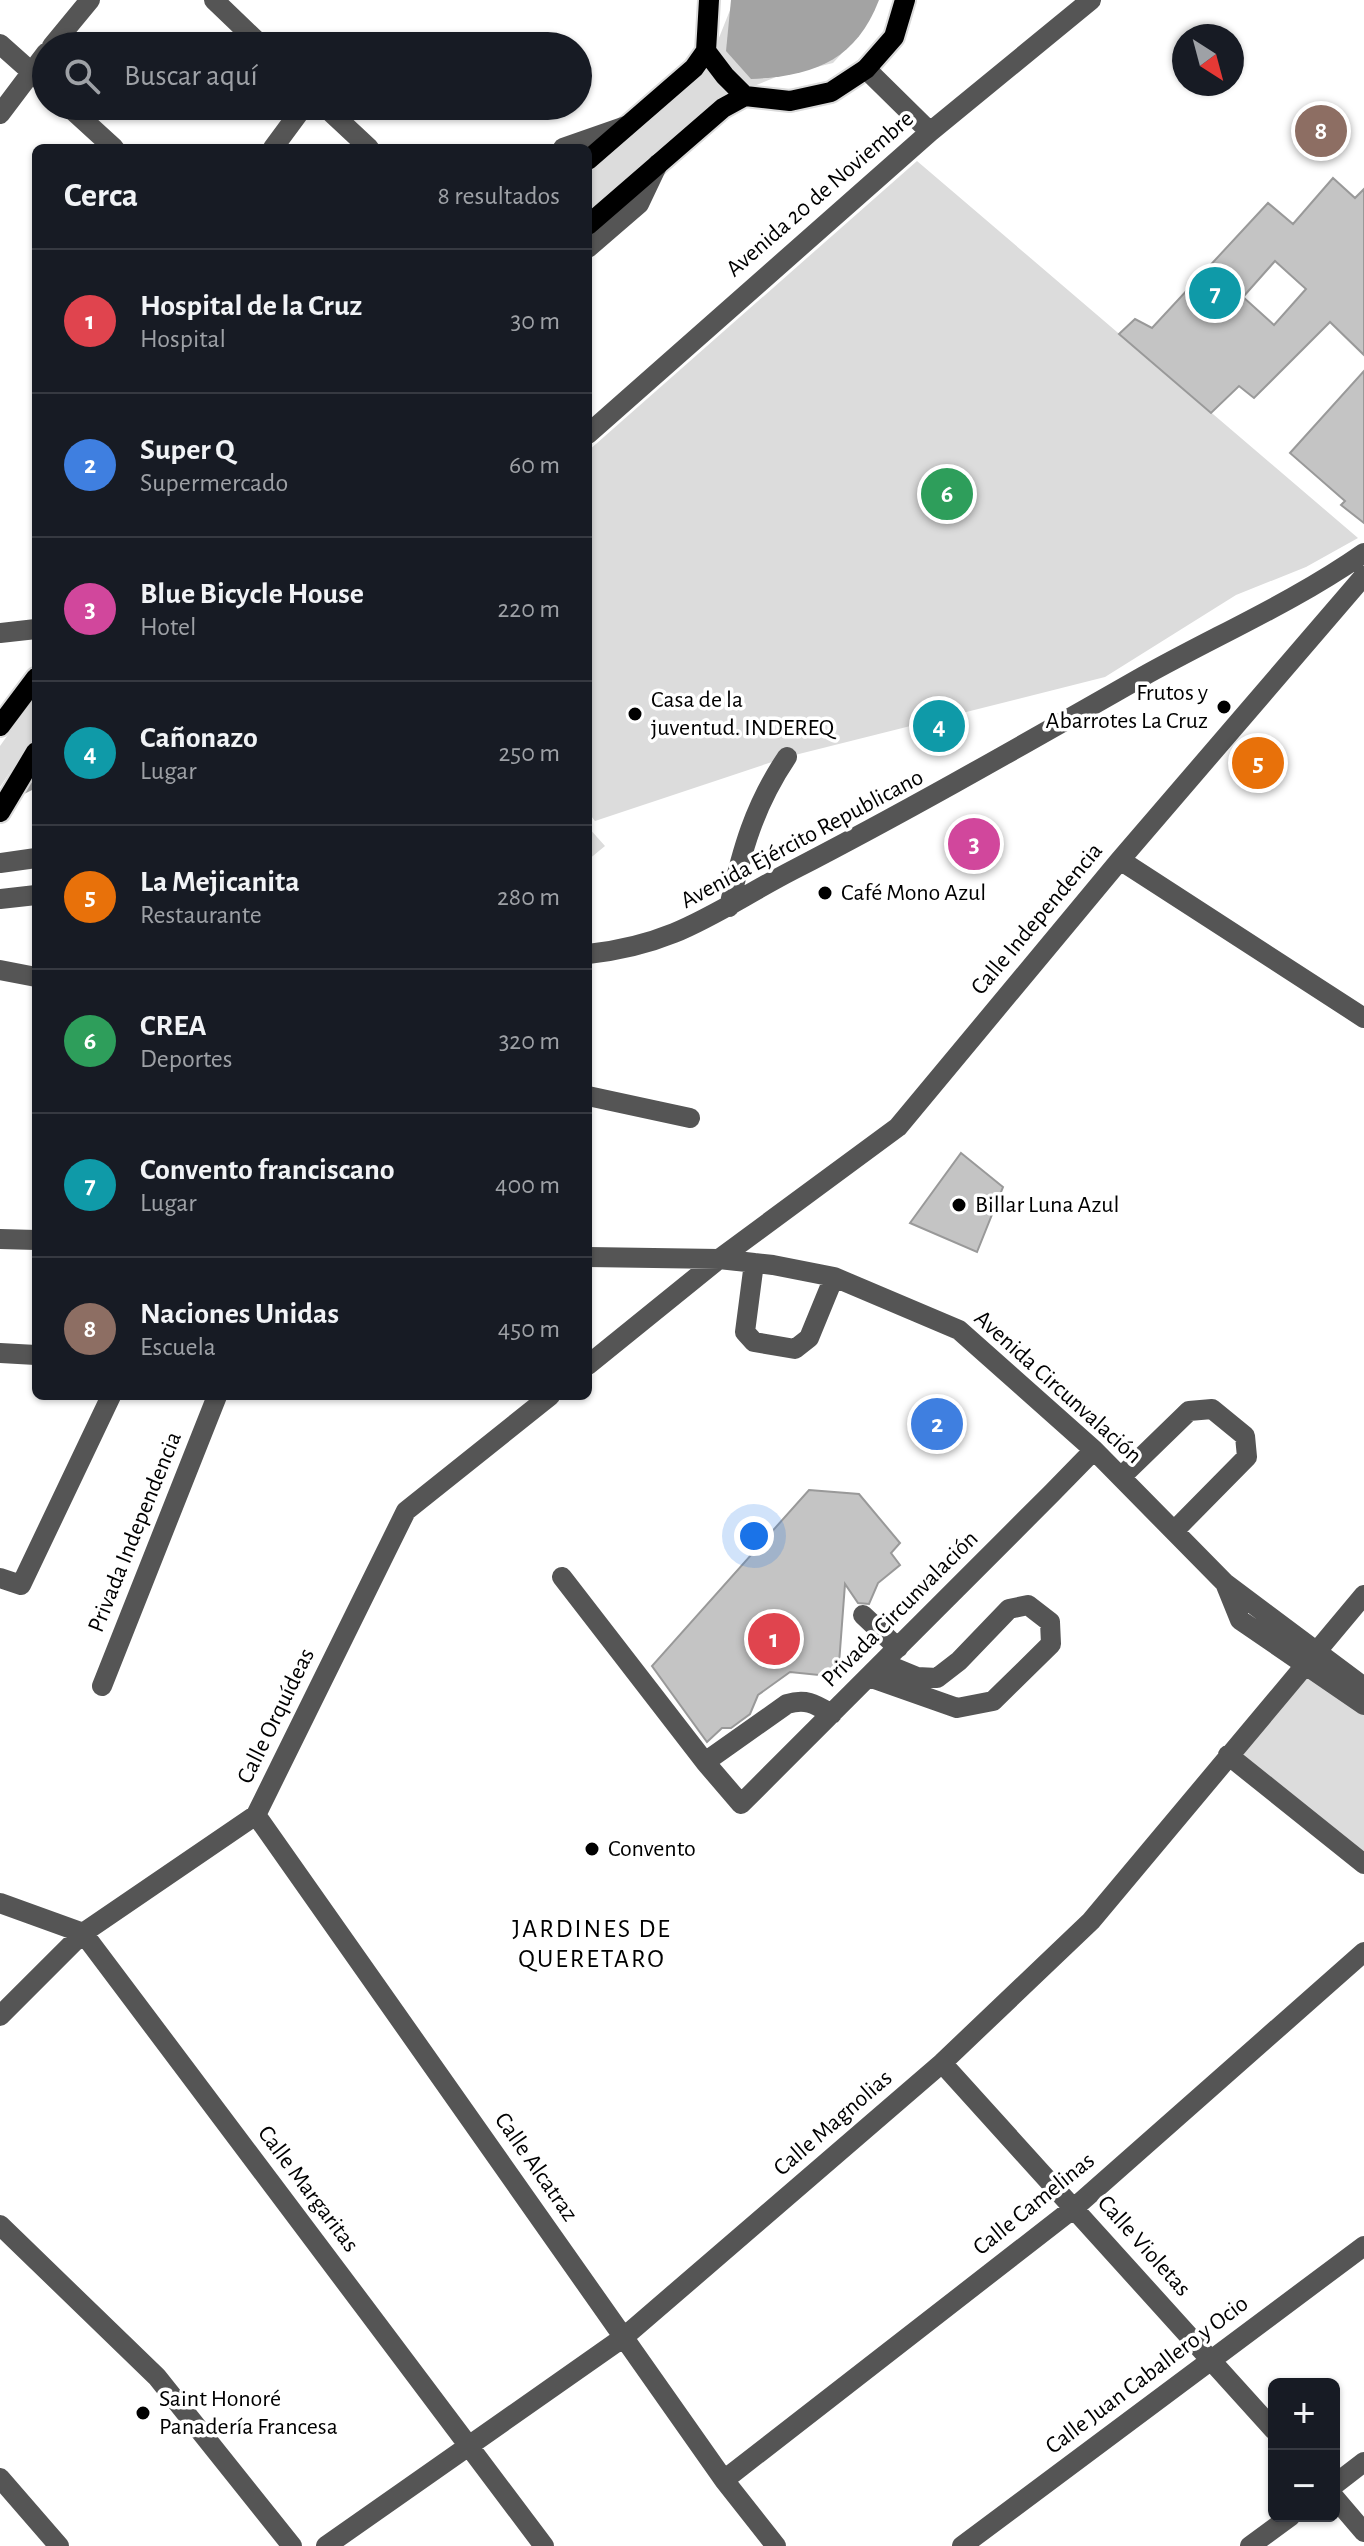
<!DOCTYPE html>
<html lang="es">
<meta charset="utf-8">
<style>
body{margin:0;font-family:"Alegreya Sans",sans-serif;background:#242831;color:#f1f3f6}
.controls{position:absolute;right:24px;bottom:24px;display:grid;overflow:hidden;border-radius:12px;box-shadow:0 2px 6px #0004}
.controls button{width:72px;height:72px;display:grid;place-items:center;padding:0;border:0;border-bottom:2px solid #363941;background:#171b24;color:#f1f3f6;font:40px sans-serif}
.compass{position:absolute;left:1172px;top:24px;width:72px;height:72px;border-radius:50%;background:#171b24;box-shadow:0 2px 6px #0004;rotate:144deg}
.you{position:absolute;left:754px;top:1536px;width:28px;height:28px;margin:-20px;border:6px solid #fff;border-radius:50%;background:#1a73e8;box-shadow:0 0 0 12px #1a73e833}
.badge{display:grid;place-items:center;width:52px;height:52px;border-radius:50%;background:#858687;color:#fff;font-size:26px;font-weight:700}
.pin{position:absolute;translate:-50% -50%;border:4px solid #fff;box-shadow:0 2px 8px #0006}
.list{margin:0;padding:0;list-style:none}
h2{display:flex;justify-content:space-between;align-items:center;height:104px;margin:0;padding:0 32px;font-size:34px}
h2 small{font-size:26px;font-weight:400;color:#9ea1a6}
.list li{display:grid;grid-template-columns:52px 1fr auto;gap:24px;align-items:center;box-sizing:border-box;height:144px;padding:0 32px;border-top:2px solid #363941}
.list b{display:block;font-size:30px;white-space:nowrap}
.list p{margin:0;font-size:26px;white-space:nowrap;color:#9ea1a6}
.list em{font-size:26px;font-style:normal;color:#9ea1a6}
.icon{flex:none;width:44px;height:44px;fill:none;stroke:currentColor;stroke-width:2;stroke-linecap:round;stroke-linejoin:round}
.map{position:relative;flex:none;width:1364px;height:2546px;overflow:hidden}
.search{position:absolute;background:#171b24;box-shadow:0 2px 6px #0004;left:32px;top:32px;width:560px;height:88px;display:flex;align-items:center;gap:20px;box-sizing:border-box;padding:0 28px;border-radius:44px;color:#9ea1a6;font-size:30px}
.panel{position:absolute;background:#171b24;box-shadow:0 2px 6px #0004;left:32px;top:144px;width:560px;height:1256px;border-radius:12px}
.map>svg:first-child{display:block}
</style>
<div class="map">
<svg width="1364" height="2546" viewBox="0 0 1364 2546">
<rect width="100%" height="100%" fill="#fff"/>
<path fill="#dcdcdc" d="M734,0L856,38L833,63L776,77L722,99L588,215V172L705,73Z
M917,161L1358,538L1306,567L1236,595L1105,677L787,757L595,821L588,812V451Z
M36,695V734L0,787V746Z
M588,827L605,846L588,860Z
M1305,1664L1364,1705V1864L1228,1755Z"/>
<path fill="#a3a3a3" d="M731,0H879C855,62 812,76 751,79L726,51Z"/>
<g fill="none" stroke-linecap="round" stroke-linejoin="round">
<path stroke="#a3a3a3" stroke-width="7" d="M20,792L36,784"/>
</g>
<path fill="#c4c4c4" stroke="#999" stroke-width="2" fill-rule="evenodd" d="M1333,178L1355,198L1364,189V355L1330,322L1254,398L1239,386L1211,413L1119,334L1135,319L1152,328L1268,203L1293,224ZM1275,261L1306,289L1274,325L1243,297Z
M1364,371V523L1341,505L1345,501L1290,453Z
M961,1153L1003,1187L977,1252L910,1223Z
M809,1490L859,1494L900,1543L891,1553L900,1565L878,1583L869,1604L858,1603L845,1584L838,1677L790,1672L758,1695L750,1714L731,1728H722L707,1742L652,1666Z"/>
<g fill="none" stroke-linecap="round" stroke-linejoin="round">
<g stroke="#dbdbdb" stroke-width="24">
<path id="major" d="M709,0L706,51L725,76L745,96L790,101L831,92L866,69L894,37L905,0
M588,160L694,68L706,51
M588,225L723,108L745,96
M0,726L36,678
M0,812L36,752"/>
</g>
<path stroke="#555" stroke-width="20" d="M214,0L262,46
M0,44L46,85
M52,46L90,0
M866,69L930,132
M68,106L114,148
M324,106L369,148
M0,114L46,53
M273,148L304,106
M563,148L626,126
M588,248L639,204L658,164
M588,434L930,132L1091,0
M0,633L36,629
M1120,860L1364,1018
M0,863L36,858
M0,899L36,895
M729,907C742,850 754,806 787,757
M588,954C679,944 716,910 793,870C911,809 1026,743 1142,677C1217,635 1294,602 1364,553
M0,970L36,977
M588,1096L690,1118
M0,1239L36,1240
M588,1257L719,1259L773,1265L834,1277L959,1330L1094,1450L1225,1583L1364,1687
M754,1263L745,1332L754,1342L795,1349L809,1338L834,1277
M0,1353L36,1355
M588,1365L719,1259L898,1127L1120,860L1364,576
M1121,1477L1189,1411L1212,1409L1245,1436L1247,1457L1175,1530
M562,1577L705,1762
M0,1578L21,1585L111,1396
M1225,1583L1240,1620L1364,1705
M863,1615L898,1648
M869,1677L957,1708L993,1701L1051,1644L1050,1622L1028,1605L1009,1609L959,1661L937,1678L917,1677L883,1663
M102,1686L217,1396
M832,1714C815,1704 806,1698 787,1704L705,1762L741,1804L1051,1494L1094,1450
M1228,1755L1364,1864
M256,1815L724,2480L776,2546
M0,1903L83,1933L544,2546
M0,2016L83,1933L256,1815L406,1511L550,1396
M942,2063L1274,2430
M0,2225L157,2377L292,2546
M0,2478L59,2546
M724,2480L1074,2208L1364,1952
M1334,2485L1364,2462
M1334,2497L1364,2532
M326,2546L624,2337L942,2063L1091,1921L1364,1595
M962,2546L1364,2246
M1250,2546L1291,2516"/>
<use href="#major" stroke="#000" stroke-width="20"/>
</g>
<g fill="#000" stroke="#fff" stroke-width="3">
<circle cx="1224" cy="707" r="8"/>
<circle cx="635" cy="714" r="8"/>
<circle cx="825" cy="893" r="8"/>
<circle cx="959" cy="1205" r="8"/>
<circle cx="592" cy="1849" r="8"/>
<circle cx="143" cy="2413" r="8"/>
</g>
<g text-anchor="middle" dominant-baseline="central" stroke-width="7" stroke-linejoin="round" paint-order="stroke">
<g font-size="24" fill="#000" stroke="#fff">
<text transform="translate(820 194) rotate(-41)">Avenida 20 de Noviembre</text>
<text transform="translate(802 839) rotate(-28)">Avenida Ejército Republicano</text>
<text transform="translate(1037 919) rotate(-50)">Calle Independencia</text>
<text transform="translate(1058 1387) rotate(42)">Avenida Circunvalación</text>
<text transform="translate(135 1532) rotate(-68)">Privada Independencia</text>
<text transform="translate(900 1609) rotate(-45)">Privada Circunvalación</text>
<text transform="translate(276 1716) rotate(-64)">Calle Orquídeas</text>
<text transform="translate(833 2123) rotate(-41)">Calle Magnolias</text>
<text transform="translate(536 2167) rotate(55)">Calle Alcatraz</text>
<text transform="translate(308 2189) rotate(53)">Calle Margaritas</text>
<text transform="translate(1034 2204) rotate(-39)">Calle Camelinas</text>
<text transform="translate(1144 2246) rotate(48)">Calle Violetas</text>
<text transform="translate(1147 2375) rotate(-37)">Calle Juan Caballero y Ocio</text>
</g>
<g font-size="24" fill="#000" stroke="#fff" text-anchor="start">
<text x="1208" y="693" text-anchor="end">Frutos y<tspan x="1208" dy="28">Abarrotes La Cruz</tspan></text>
<text x="651" y="700">Casa de la<tspan x="651" dy="28">juventud. INDEREQ</tspan></text>
<text x="841" y="893">Café Mono Azul</text>
<text x="975" y="1205">Billar Luna Azul</text>
<text x="608" y="1849">Convento</text>
<text x="159" y="2399">Saint Honoré<tspan x="159" dy="28">Panadería Francesa</tspan></text>
</g>
<g font-size="26" letter-spacing="2" fill="#000" stroke="#fff">
<text x="592" y="1929">JARDINES DE<tspan x="592" dy="30">QUERETARO</tspan></text>
</g>
</g>
</svg>
<div class="controls">
<button>+</button>
<button>−</button>
</div>
<svg class="compass" viewBox="-18 -18 36 36"><path d="M0-13l5 13h-10z" fill="#e53935"/><path d="M0 13l5-13h-10z" fill="#9ea1a6"/></svg>
<div class="you"></div>
<div class="pin badge" style="left:774px;top:1639px;background:#e0444e">1</div>
<div class="pin badge" style="left:937px;top:1424px;background:#3f7fe0">2</div>
<div class="pin badge" style="left:974px;top:844px;background:#d1479c">3</div>
<div class="pin badge" style="left:939px;top:726px;background:#0f9aa8">4</div>
<div class="pin badge" style="left:1258px;top:763px;background:#e8710a">5</div>
<div class="pin badge" style="left:947px;top:494px;background:#2e9e5b">6</div>
<div class="pin badge" style="left:1215px;top:293px;background:#0f9aa8">7</div>
<div class="pin badge" style="left:1321px;top:131px;background:#8d6e63">8</div>
<div class="search"><svg class="icon" aria-label="search" viewBox="0 0 24 24"><circle cx="10" cy="10" r="6"/><path d="M15 15l6 6"/></svg>Buscar aquí</div>
<section class="panel">
<h2>Cerca<small>8 resultados</small></h2>
<ul class="list">
<li><span class="badge" style="background:#e0444e">1</span><div><b>Hospital de la Cruz</b><p>Hospital</p></div><em>30 m</em></li>
<li><span class="badge" style="background:#3f7fe0">2</span><div><b>Super Q</b><p>Supermercado</p></div><em>60 m</em></li>
<li><span class="badge" style="background:#d1479c">3</span><div><b>Blue Bicycle House</b><p>Hotel</p></div><em>220 m</em></li>
<li><span class="badge" style="background:#0f9aa8">4</span><div><b>Cañonazo</b><p>Lugar</p></div><em>250 m</em></li>
<li><span class="badge" style="background:#e8710a">5</span><div><b>La Mejicanita</b><p>Restaurante</p></div><em>280 m</em></li>
<li><span class="badge" style="background:#2e9e5b">6</span><div><b>CREA</b><p>Deportes</p></div><em>320 m</em></li>
<li><span class="badge" style="background:#0f9aa8">7</span><div><b>Convento franciscano</b><p>Lugar</p></div><em>400 m</em></li>
<li><span class="badge" style="background:#8d6e63">8</span><div><b>Naciones Unidas</b><p>Escuela</p></div><em>450 m</em></li>
</ul>
</section>
</div>
